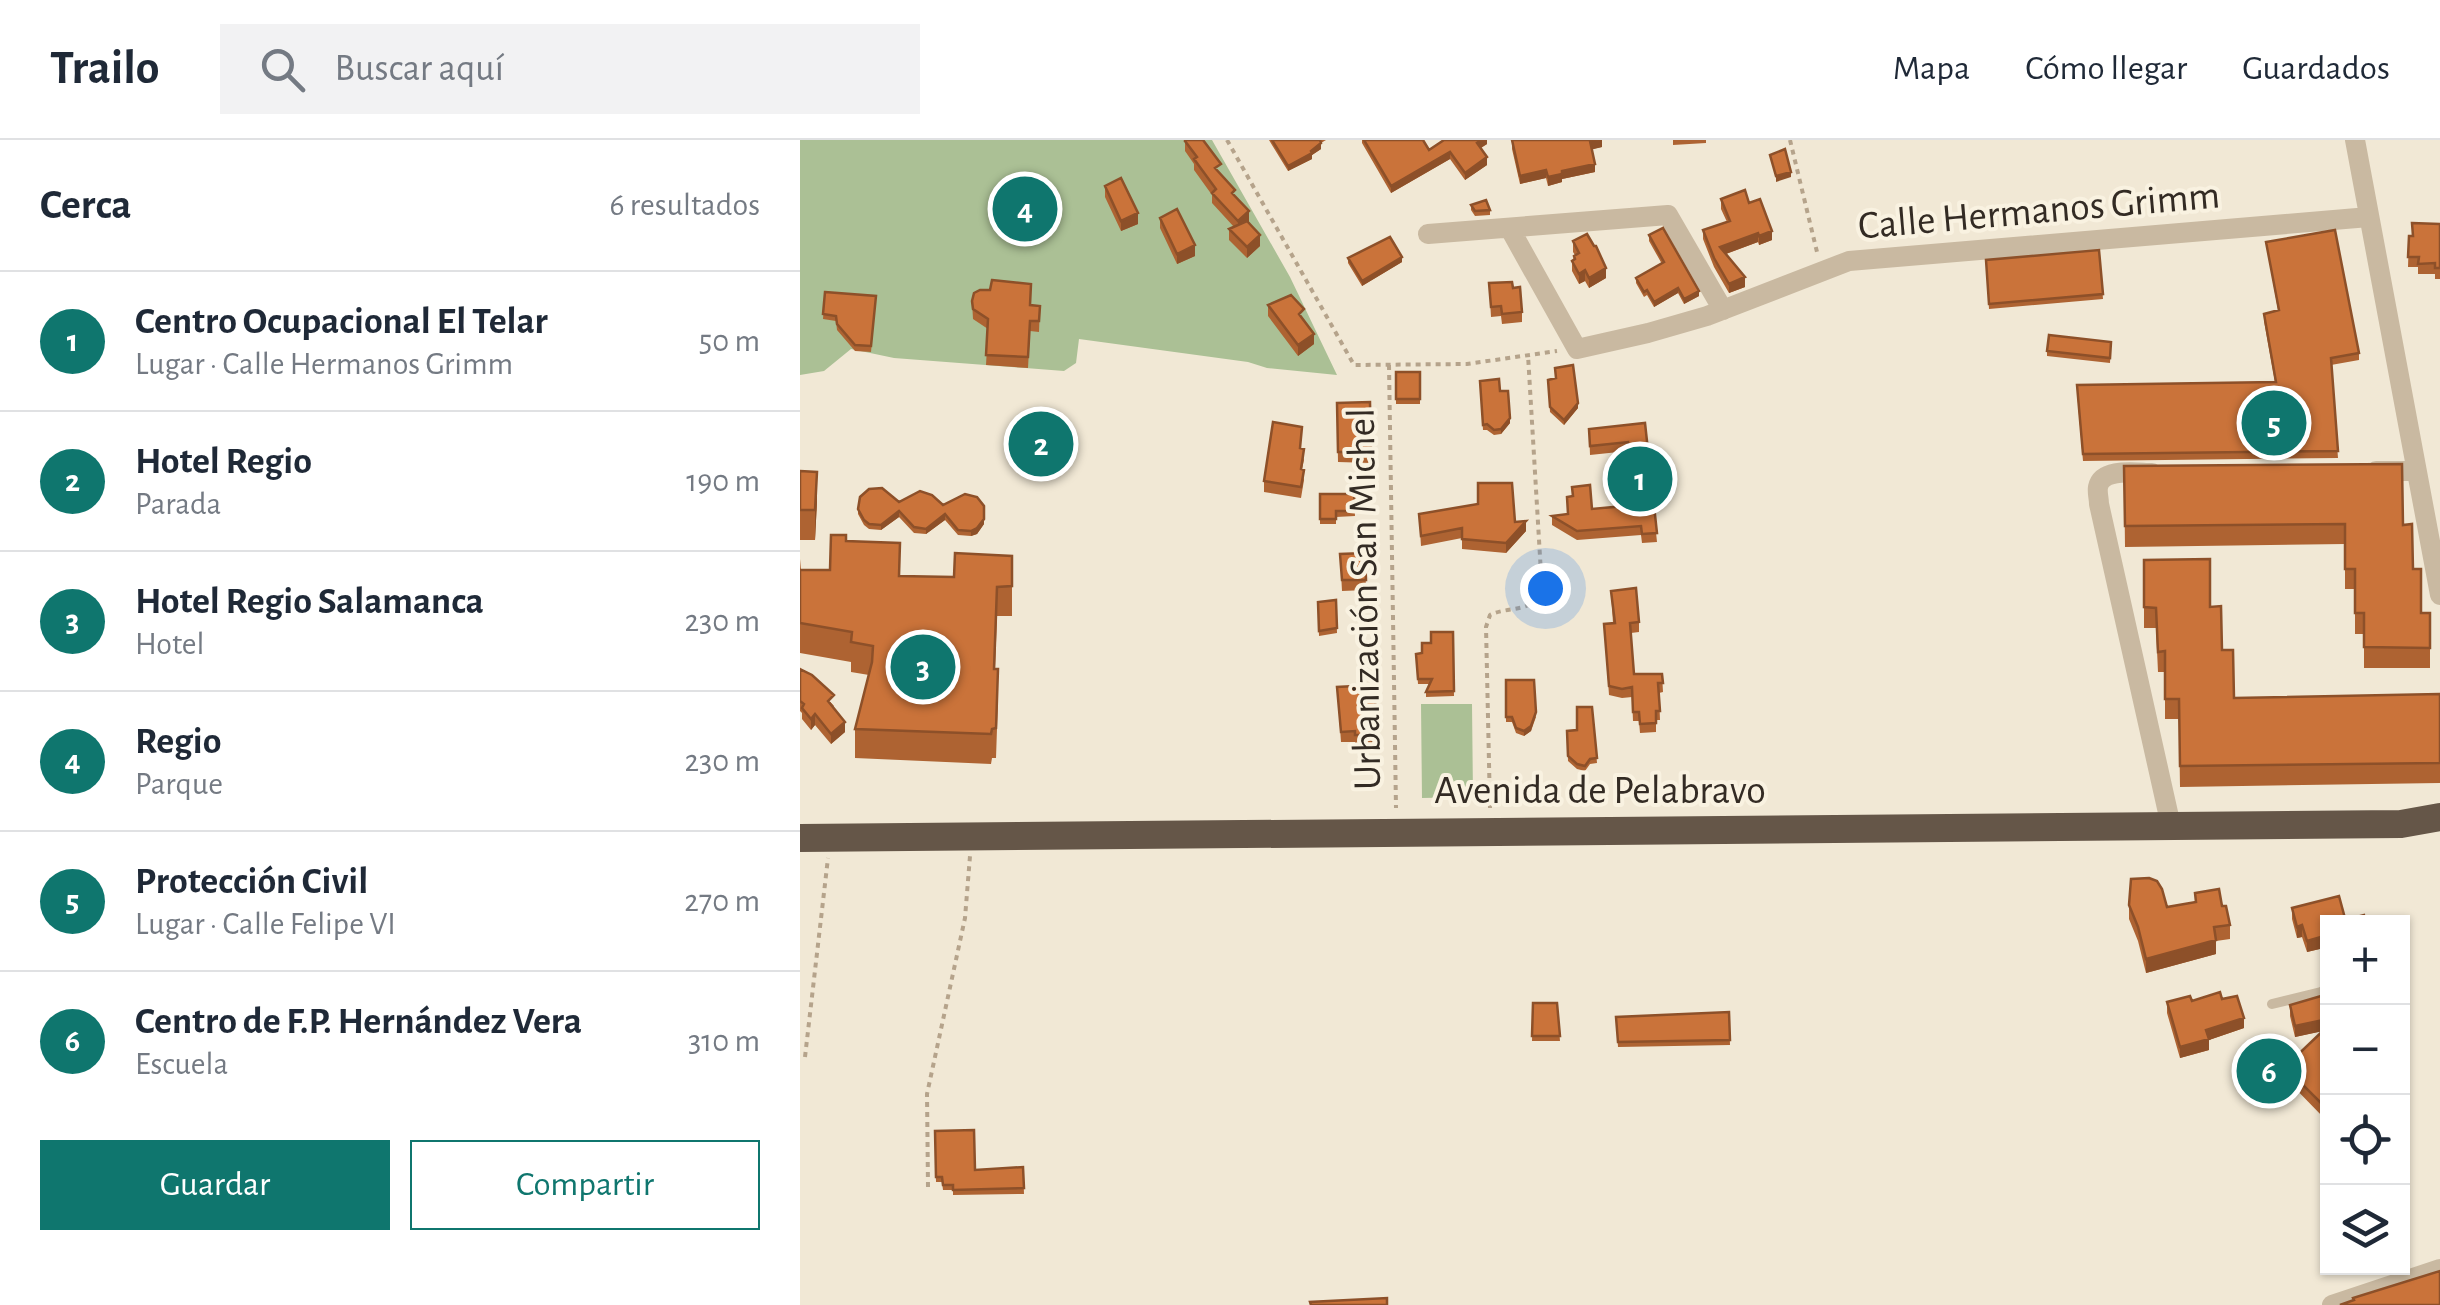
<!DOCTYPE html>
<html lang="es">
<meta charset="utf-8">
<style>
body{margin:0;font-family:"Alegreya Sans",sans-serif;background:#f2f2f3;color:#1f2937}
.controls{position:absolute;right:30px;bottom:30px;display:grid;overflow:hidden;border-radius:0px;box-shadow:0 2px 8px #0004}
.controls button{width:90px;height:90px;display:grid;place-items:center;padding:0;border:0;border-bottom:2px solid #e0e1e3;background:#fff;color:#1f2937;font:50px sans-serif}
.you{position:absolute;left:745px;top:448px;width:35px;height:35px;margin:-25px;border:8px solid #fff;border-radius:50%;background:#1a73e8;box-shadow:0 0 0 15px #1a73e833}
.badge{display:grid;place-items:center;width:65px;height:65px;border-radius:50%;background:#0f766e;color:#fff;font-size:32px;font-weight:700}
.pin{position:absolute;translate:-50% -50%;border:5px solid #fff;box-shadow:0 2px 10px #0006}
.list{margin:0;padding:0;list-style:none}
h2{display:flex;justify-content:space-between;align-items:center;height:130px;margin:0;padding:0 40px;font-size:42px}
h2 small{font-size:32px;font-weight:400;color:#747a83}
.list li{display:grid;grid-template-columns:65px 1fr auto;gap:30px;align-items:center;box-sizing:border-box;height:140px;padding:0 40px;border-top:2px solid #e0e1e3}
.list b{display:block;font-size:38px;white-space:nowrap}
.list p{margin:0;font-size:32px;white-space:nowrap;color:#747a83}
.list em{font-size:32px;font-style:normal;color:#747a83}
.actions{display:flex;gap:20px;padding:30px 40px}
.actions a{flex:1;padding:22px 0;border:2px solid #0f766e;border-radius:0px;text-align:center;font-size:35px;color:#0f766e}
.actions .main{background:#0f766e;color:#fff}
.icon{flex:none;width:55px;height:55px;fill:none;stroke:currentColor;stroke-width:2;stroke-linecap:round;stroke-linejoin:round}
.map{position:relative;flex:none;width:1640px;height:1165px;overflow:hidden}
header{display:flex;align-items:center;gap:60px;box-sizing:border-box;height:140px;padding:0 50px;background:#fff;border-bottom:2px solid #e0e1e3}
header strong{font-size:48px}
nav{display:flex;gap:55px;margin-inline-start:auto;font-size:35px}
.search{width:700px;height:90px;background:#f2f2f3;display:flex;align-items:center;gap:25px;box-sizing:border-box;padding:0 35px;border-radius:0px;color:#747a83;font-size:38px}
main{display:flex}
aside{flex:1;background:#fff}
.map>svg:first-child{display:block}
</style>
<header>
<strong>Trailo</strong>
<div class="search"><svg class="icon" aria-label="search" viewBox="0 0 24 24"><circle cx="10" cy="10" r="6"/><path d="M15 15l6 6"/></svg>Buscar aquí</div>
<nav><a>Mapa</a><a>Cómo llegar</a><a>Guardados</a></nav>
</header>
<main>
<aside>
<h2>Cerca<small>6 resultados</small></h2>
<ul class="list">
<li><span class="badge">1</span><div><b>Centro Ocupacional El Telar</b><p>Lugar · Calle Hermanos Grimm</p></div><em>50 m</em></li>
<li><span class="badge">2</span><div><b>Hotel Regio</b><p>Parada</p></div><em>190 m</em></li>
<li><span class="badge">3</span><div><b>Hotel Regio Salamanca</b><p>Hotel</p></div><em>230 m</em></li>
<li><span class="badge">4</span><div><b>Regio</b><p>Parque</p></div><em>230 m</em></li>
<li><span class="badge">5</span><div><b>Protección Civil</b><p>Lugar · Calle Felipe VI</p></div><em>270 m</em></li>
<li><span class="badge">6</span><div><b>Centro de F.P. Hernández Vera</b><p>Escuela</p></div><em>310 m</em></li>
</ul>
<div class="actions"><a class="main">Guardar</a><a>Compartir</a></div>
</aside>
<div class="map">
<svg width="1640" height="1165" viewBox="0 0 1640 1165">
<rect width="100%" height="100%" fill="#f1e8d5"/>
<path fill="#abc095" d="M0,0H412L490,137L537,235L467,228L448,222L279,199L276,223L264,231L94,218L51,209L24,231L0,235Z
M621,564H672L673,657L622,658Z"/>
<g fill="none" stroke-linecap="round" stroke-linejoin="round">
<path stroke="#b5a38b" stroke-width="4" stroke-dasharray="5 5" stroke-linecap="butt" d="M427,0L554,225L667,224L757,211
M990,0L1017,112
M589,225L596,668
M690,668L686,487L690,475C708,466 735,473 742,450L728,215
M5,917L28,718
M128,1047L127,954L165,778L170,716"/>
<path stroke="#c9b9a1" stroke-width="10" d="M1472,864L1521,852L1526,849L1528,842"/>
<path stroke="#c9b9a1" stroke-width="20" d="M1555,0L1640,455
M710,89L777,209L848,193L907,176L1049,121L1569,77
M628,94L868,75L923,170
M1576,331H1617
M1352,333C1337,333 1302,327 1298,347C1297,353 1299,358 1299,364L1371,686
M1532,1165L1640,1129"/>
<path stroke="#655648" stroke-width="28" d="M0,698L1601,684L1640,677"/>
</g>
<path fill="#ae6332" d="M469,0H526L521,3V9L512,15V19L488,31Z
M562,0H623L629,10L687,0V4L681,8L687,25L665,40L650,19L591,53L562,3Z
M712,0H802V7L792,9L795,32L762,39V42L748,46L746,38L720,44L712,9Z
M873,0H906V3L873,5Z
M385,1L421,34L449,82L460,106L447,118L429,100V89L434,87L412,63V55L394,30V24L385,11Z
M305,46L338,84L321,91L305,57Z
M921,59L949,63L972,100L959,105L958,102L926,114L945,147L929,153L914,127L903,99V90L927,82L921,69Z
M671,65L690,70V75L675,76L671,70Z
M360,78L395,116L377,124L360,88Z
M1640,84V139H1635V134H1618V127H1608L1609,96Z
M849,95L899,156L884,164L878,153L854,167L847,155L844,157L836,143V138L862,124L849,101Z
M773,101L806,138L789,148L785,141L779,144L772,131V121L775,115L773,112Z
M1466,102L1559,213V220L1531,225L1538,318L1283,321L1277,252L1475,242L1464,181V174L1478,170Z
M1299,110L1303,159L1189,169L1186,120Z
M548,118L602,122L562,146L548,123Z
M689,143L713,148L722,172V182L702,184L701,176L691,177Z
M25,152L76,156L71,212L55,211L37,190L36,181L23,179Z
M172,161L240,166L239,192L230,191L228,228L186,225L188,189L173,179Z
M468,165L504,180L514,204L498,216L468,176Z
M1311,202L1310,223L1247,216V211Z
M596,232H620V264H596Z
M748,240L778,268L764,285L750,272Z
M680,241L700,251L710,283L701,294L694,295L687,290H683Z
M570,262L571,323L538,322L537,263Z
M845,283L857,402L842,403L841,395L777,400L752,385V376L767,374L772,356V347L792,369L823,366V351L832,350L828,311L790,315L789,289Z
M501,309L504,320L502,329L504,340L501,358L464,352V341Z
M1324,326L1603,385L1621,473H1630V528H1564V494H1555V449H1545V404L1325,407Z
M0,331L17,361L15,400H0Z
M520,354H554L555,376L536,377V384H520Z
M99,362L143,365L184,384L177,394L171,396L158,395L145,380L126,394L114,393L99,377L81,390L69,389L64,385L58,374V369Z
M619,374L726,391L706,413L662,409V398L621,406Z
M46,401L100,436L154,437L212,416V476H197L195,529L198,559L196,618H192L191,624L55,618V589L69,535L51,532V522L0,513V419L1,430H30Z
M565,413L566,450L542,451L540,414Z
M1344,420L1410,467L1434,558L1640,554V643L1380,647L1379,579H1365V532H1358L1356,488H1344Z
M811,451L839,482V492L831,493L834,534H862L863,552L859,553L860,580H856V592L840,593L839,581H833L832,557L822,558L809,555L804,484L813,483Z
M536,460L537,493L519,496L518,462Z
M653,492L654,556L626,557V552L630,544H618L616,514L622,513L631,503Z
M0,529L34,566L33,567L45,592L31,604L15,585L11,590L2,579V573L0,571Z
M706,540L736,577L731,591L724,596L716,593L712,582H706Z
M537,547L577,598L573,599L571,605L555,606V602H541Z
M792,567L797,623L790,624L785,631L777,629L768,621L767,591L777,590Z
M1395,753L1422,766L1430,785V799L1416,801V814L1346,833L1338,801L1329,779V765L1367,767L1395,762Z
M1492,768L1528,782V807L1507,812L1502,797L1497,798L1492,779Z
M1528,854L1524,978L1485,938V927L1522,891L1495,897L1490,876V865Z
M1422,859L1444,888L1409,900V910L1380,918L1367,873V862Z
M733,863H757L760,901H732Z
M929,872L930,905L818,907L816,877Z
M135,991L175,1030L223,1027L224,1054L153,1055V1050H143L142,1042H136Z"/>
<path fill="#8d5029" d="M682,0H687V4L677,10V3Z
M795,0H802V7L790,10V1Z
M521,3V9L512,15V19L488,31V26Z
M650,12V19L591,53V46Z
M687,17V25L665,40V33Z
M795,24V32L762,39V42L748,46V37L762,31Z
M746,30V38L720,44V36Z
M991,32V37L976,42V36Z
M449,71V82L438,91V81Z
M338,73V84L321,91V81Z
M972,91V100L959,105V96Z
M958,93V102L920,116V107Z
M460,95V106L447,118V107Z
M395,105V116L377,124V114Z
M602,117V122L562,146V141Z
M806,128V138L789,148V138Z
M785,130V141L779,144V134Z
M945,137V147L929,153V144Z
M878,148V153L854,167V162Z
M899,151V156L884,164V159Z
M514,194V204L498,216V205Z
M778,263V268L764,285V280Z
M710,278V283L701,294V289Z
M17,332V361L15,400V370Z
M99,371V377L81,390V385Z
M145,374V380L126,394V389Z
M184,379V384L177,394L171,396V391Z
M726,381V391L706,413V403Z
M736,572L731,591L724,596V591Z
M15,574V585L11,590V579Z
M45,582V592L31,604V594Z
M577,588V598L573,599L571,605L573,589Z
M1502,785V797L1497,798V787Z
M1528,795V807L1507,812V801Z
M1416,800V814L1346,833V819Z
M1444,878V888L1409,900V910L1380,918V907L1406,890Z
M1528,879V890L1495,897V886Z
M1528,963V974L1524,978V966Z"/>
<path fill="#ca733a" stroke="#8d5029" stroke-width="2.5" d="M386,0H403L421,24L415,28L435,50L432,53L449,71L438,81L412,53L416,49L394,19L397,17L385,1Z
M472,0H520L521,3L511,11L512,13L488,26Z
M564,0H623L629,10L644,0H682L677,3L687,17L665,33L650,12L591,46Z
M712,0H795L790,1L795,24L762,31V34L748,37L746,30L720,36Z
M985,9L991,32L976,36L970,15Z
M321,38L338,73L321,81L305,46Z
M945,50L949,63L960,59L972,91L959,96L958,93L920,107L945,137L929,144L914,118L903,90L930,81L921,59Z
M686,60L690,70L675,71L671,65Z
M377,69L395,105L377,114L360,78Z
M447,81L460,95L447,107L429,89Z
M1612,83L1640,84V128H1635V123L1618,124L1619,117H1608L1609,96H1613Z
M863,88L899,151L884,159L878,148L854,162L847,150L844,152L836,138L864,122L849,95Z
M1535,90L1559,213L1531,218L1538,311L1283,314L1277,245L1476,242L1464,174L1479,170L1466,102Z
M787,94L794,106H796L806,128L789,138L785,130L779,134L772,121L775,119L774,116L779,113L773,101Z
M590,97L602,117L562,141L548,118Z
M1299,110L1303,154L1189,164L1186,120Z
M192,140L231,144L230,165L240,166L239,181H230L228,217L186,215L188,179L173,169L172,161L174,153L180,150H190Z
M712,142L713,148L720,147L722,172L702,174L701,166L691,167L689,143Z
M25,152L76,156L71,206L55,205L37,184L36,176L23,174Z
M491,155L504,169L499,174L514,194L498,205L468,165Z
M1249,195L1311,202L1310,218L1247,211Z
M773,225L778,263L764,280L750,267L748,240L756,238L755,228Z
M596,232H620V259H596Z
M699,239L700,251H708L710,278L701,289L694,290L687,284L683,285L680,241Z
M570,262L571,312H538L537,263Z
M473,282L502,287L500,308L504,309L501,329L504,330L501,347L464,341Z
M845,283L857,393L842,394L841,386L777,391L752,376L768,374L767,357L773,356L772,347L790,345L792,369L824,366L823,351L833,350L828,302L790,306L789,289Z
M1602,324L1603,385L1612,384L1613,429H1621V473H1630V508L1564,507V473H1555V429H1545V384L1325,386L1324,326Z
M0,331L17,332L15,370H0Z
M678,343H712L715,382L726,381L706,403L662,399V388L621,396L619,374L678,364Z
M82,348L99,362L120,351L132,355L143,365L165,354L177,357L184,366V379L177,388L171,391L158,390L145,374L126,389L114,387L99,371L81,385L69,384L64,380L58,369L60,357L69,349Z
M520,354H554L555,371H536V379H520Z
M31,395H46V401L100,403L99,436L154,437L155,413L212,416V446L197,447L194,529H198L196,588L192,589L191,594L55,589L72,522L73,506L51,502L52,492L0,483V430H30Z
M565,413L566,440H542L540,414Z
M1410,419V467L1421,466L1422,510H1433L1434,558L1640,554V623L1380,626L1379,559H1365V511L1358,512L1356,468L1344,467V420Z
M836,448L839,482L830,483L834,534H862L863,543H858L860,571H856V583L840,584L839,572H833L832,547L822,549L809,546L804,484L815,483L811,451Z
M536,460L537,488L519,491L518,462Z
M631,492H653L654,551L626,552L632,539H618L616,514L622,513V503H631Z
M0,529L12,535L34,555L28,561L45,582L31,594L15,574L11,579L2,568L4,564L0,561Z
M706,540H734L736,572L731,586L724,591L716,588L712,577H706Z
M574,545L577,588L573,589L571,595H555V591L541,592L537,547Z
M777,567H792L797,618L790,619L785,626L777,624L768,616L767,591L777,590Z
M1349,738L1357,741L1362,749L1367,767L1396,762L1395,753L1419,749L1422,766H1426L1430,785L1414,787L1416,800L1346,819L1338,787L1329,765L1331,739Z
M1539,756L1546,782H1528V795L1507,801L1502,785L1497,787L1492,768Z
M1564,775L1566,782H1548L1549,779Z
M1420,852L1422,859L1437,856L1444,878L1406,890L1409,899L1380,907L1367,862L1390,856L1392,861Z
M1528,854V879L1495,886L1490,865Z
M733,863H757L760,896H732Z
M929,872L930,900L818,902L816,877Z
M1528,886V963L1524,966L1485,927Z
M174,990L175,1030L223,1027L224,1048L153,1050V1045H143L142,1037H136L135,991Z
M1640,1131V1165H1540L1554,1160L1553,1158Z
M587,1158V1165H511L510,1162Z"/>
<g text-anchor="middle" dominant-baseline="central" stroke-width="8" stroke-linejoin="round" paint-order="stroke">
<g font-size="40" fill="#332b24" stroke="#f9f2e1">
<text transform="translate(1239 71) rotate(-5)">Calle Hermanos Grimm</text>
<text transform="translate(565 459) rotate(-91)">Urbanización San Michel</text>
<text x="800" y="651">Avenida de Pelabravo</text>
</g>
</g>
</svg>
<div class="controls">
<button>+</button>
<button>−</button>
<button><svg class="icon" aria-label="locate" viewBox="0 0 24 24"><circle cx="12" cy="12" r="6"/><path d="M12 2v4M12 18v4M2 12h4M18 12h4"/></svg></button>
<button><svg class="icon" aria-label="layers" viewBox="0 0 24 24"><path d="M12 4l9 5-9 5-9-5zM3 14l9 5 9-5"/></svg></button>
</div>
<div class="you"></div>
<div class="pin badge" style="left:840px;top:339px">1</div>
<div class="pin badge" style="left:241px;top:304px">2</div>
<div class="pin badge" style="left:123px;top:527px">3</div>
<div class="pin badge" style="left:225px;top:69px">4</div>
<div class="pin badge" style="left:1474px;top:283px">5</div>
<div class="pin badge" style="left:1469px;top:931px">6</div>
</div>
</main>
